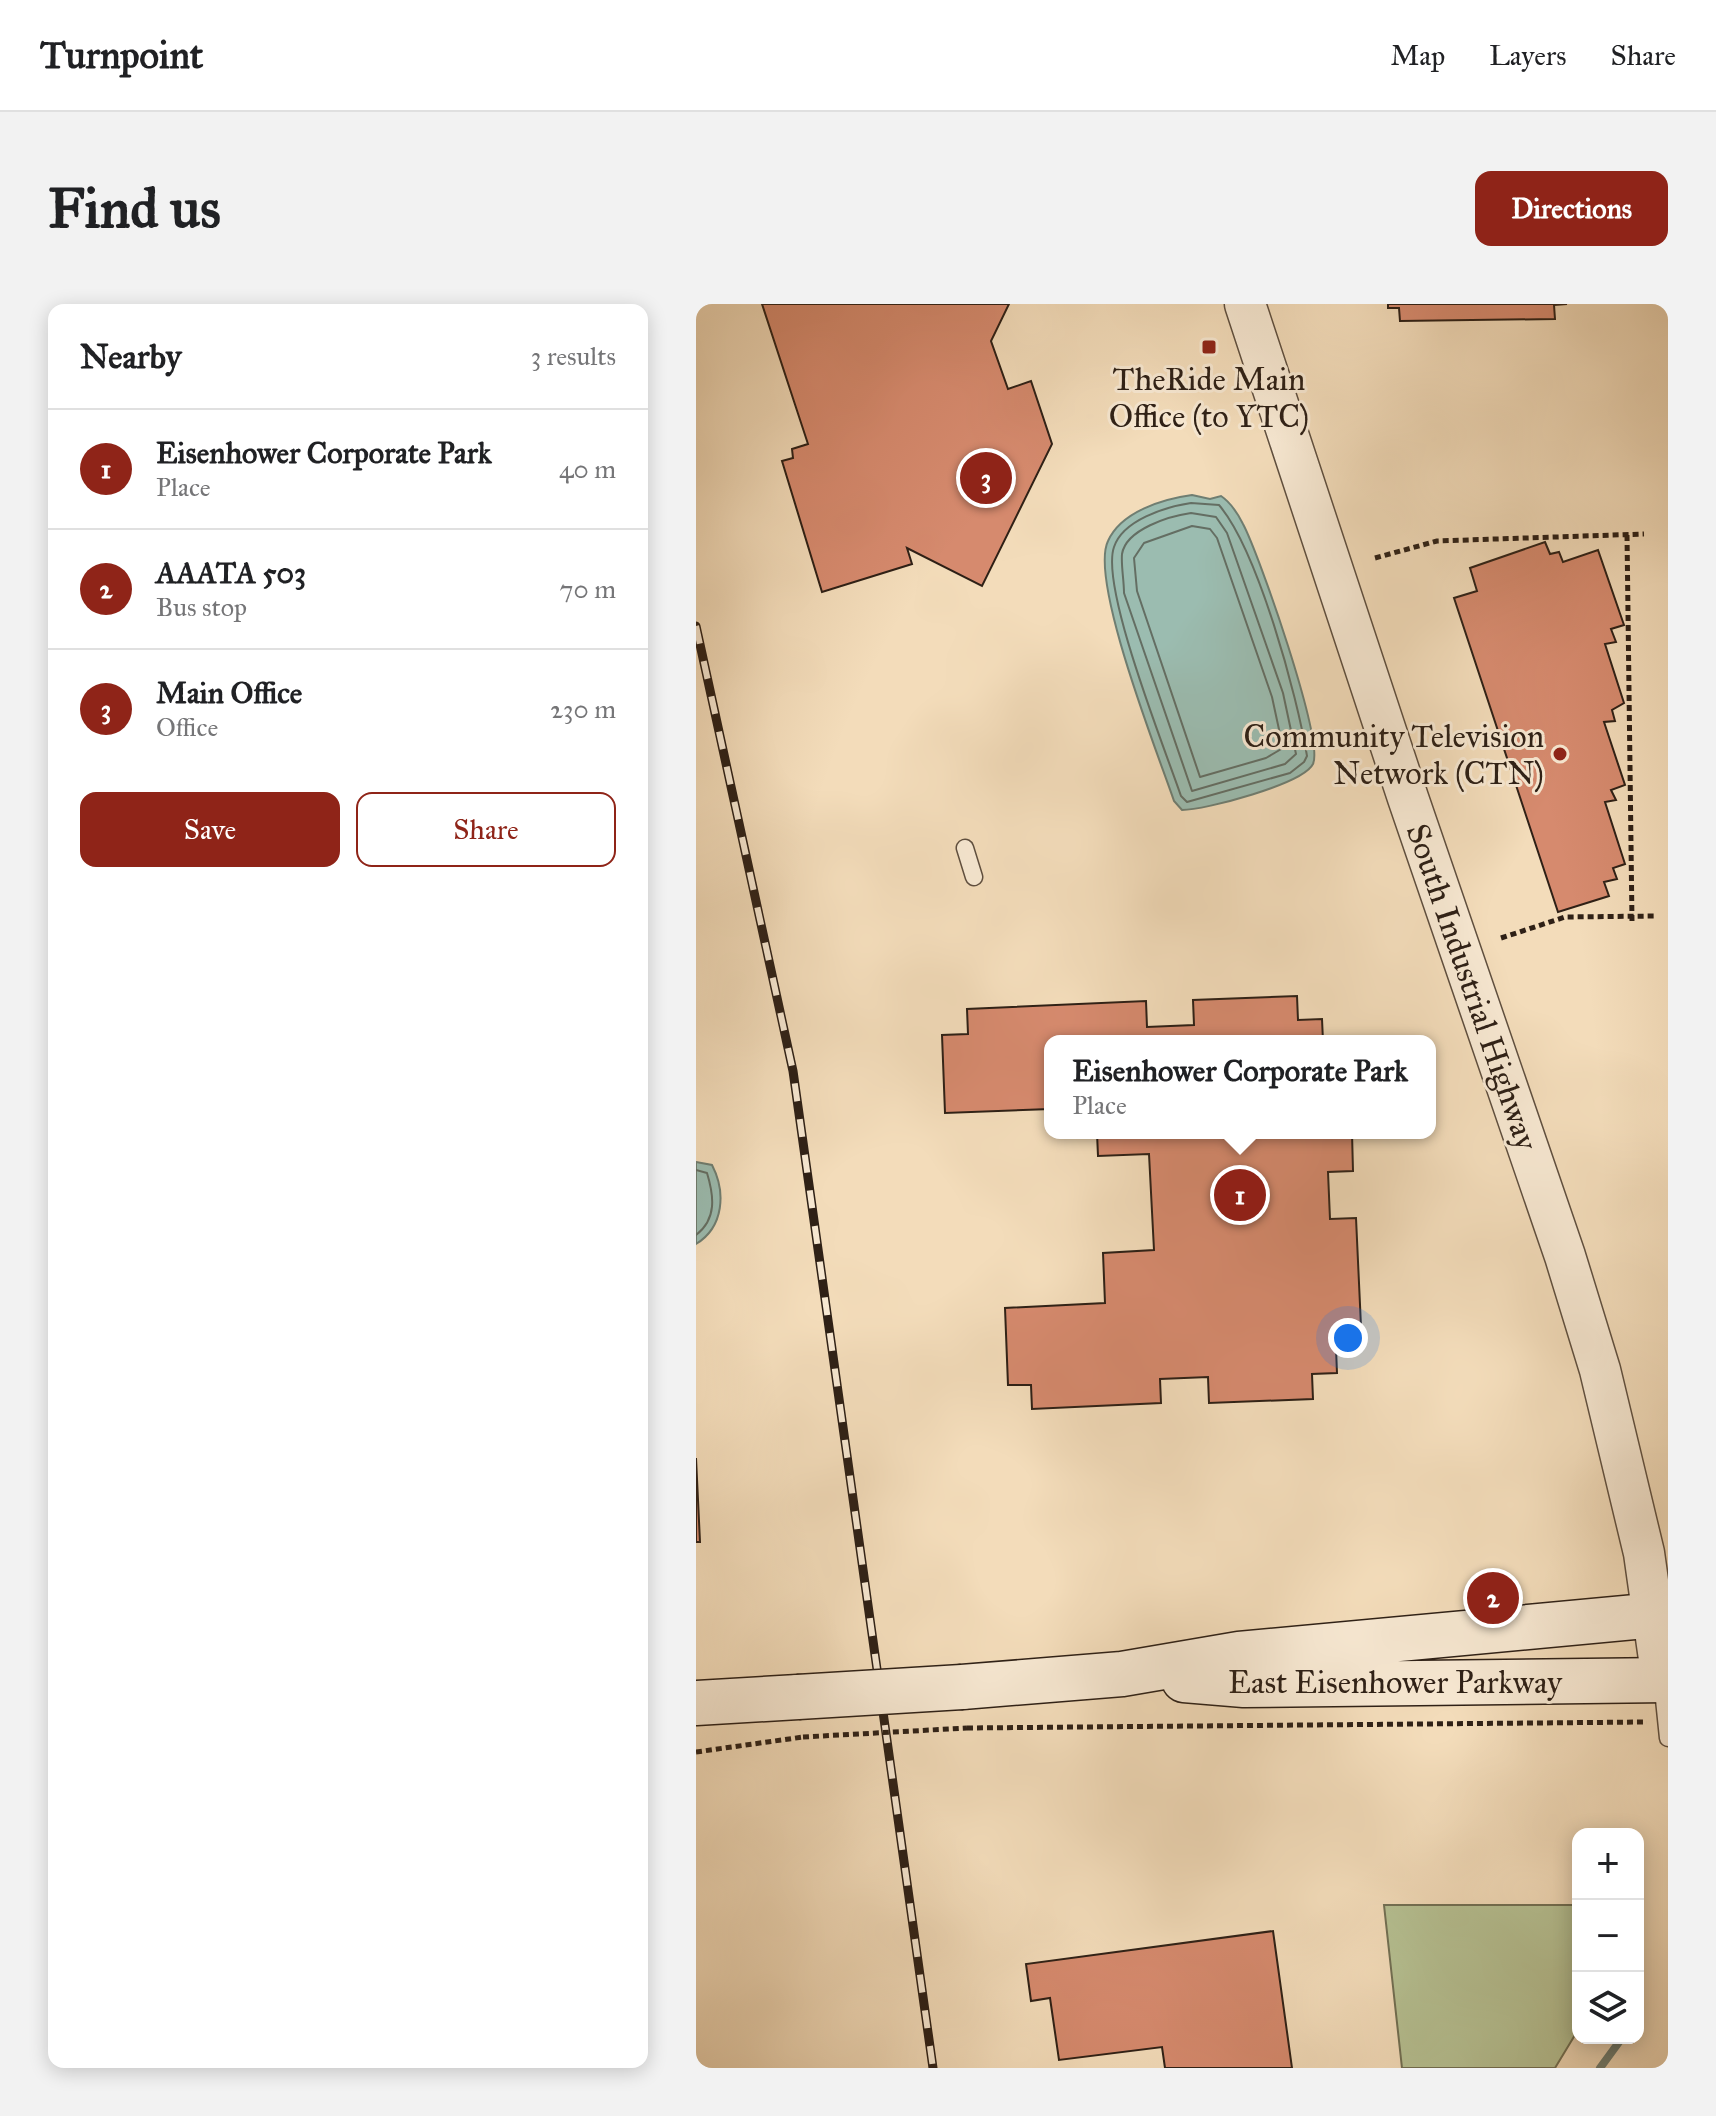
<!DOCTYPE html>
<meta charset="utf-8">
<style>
body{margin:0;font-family:"IM FELL Great Primer",serif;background:#f2f2f2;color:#202124}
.controls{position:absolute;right:24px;bottom:24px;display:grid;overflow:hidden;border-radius:16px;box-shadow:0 4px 20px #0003}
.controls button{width:72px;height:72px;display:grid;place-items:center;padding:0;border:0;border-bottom:2px solid #e0e0e0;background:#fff;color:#202124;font:40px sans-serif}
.you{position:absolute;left:652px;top:1034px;width:28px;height:28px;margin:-20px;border:6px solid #fff;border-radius:50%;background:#1a73e8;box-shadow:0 0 0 12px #1a73e833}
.badge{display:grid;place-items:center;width:52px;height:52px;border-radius:50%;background:#8f2418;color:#fff;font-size:26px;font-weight:700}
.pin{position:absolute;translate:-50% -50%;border:4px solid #fff;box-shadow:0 2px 8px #0006}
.popup{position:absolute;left:348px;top:731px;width:392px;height:104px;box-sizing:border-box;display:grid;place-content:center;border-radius:16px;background:#fff;filter:drop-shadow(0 2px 6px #0005);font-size:26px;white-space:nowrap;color:#757577}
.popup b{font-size:30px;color:#202124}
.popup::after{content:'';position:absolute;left:50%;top:100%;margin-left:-16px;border:16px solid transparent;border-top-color:#fff}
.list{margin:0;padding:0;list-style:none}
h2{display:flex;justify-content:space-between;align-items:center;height:104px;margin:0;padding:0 32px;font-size:34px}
h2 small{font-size:26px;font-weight:400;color:#757577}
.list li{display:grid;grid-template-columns:52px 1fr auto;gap:24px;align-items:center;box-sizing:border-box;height:120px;padding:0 32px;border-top:2px solid #e0e0e0}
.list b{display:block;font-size:30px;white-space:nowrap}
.list p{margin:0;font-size:26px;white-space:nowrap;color:#757577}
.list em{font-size:26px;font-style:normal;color:#757577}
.actions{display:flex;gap:16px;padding:24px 32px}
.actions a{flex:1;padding:18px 0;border:2px solid #8f2418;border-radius:16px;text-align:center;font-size:28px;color:#8f2418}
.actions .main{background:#8f2418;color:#fff}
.icon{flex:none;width:44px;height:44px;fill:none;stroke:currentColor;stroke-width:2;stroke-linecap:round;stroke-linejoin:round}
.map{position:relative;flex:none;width:972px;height:1764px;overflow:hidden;border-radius:16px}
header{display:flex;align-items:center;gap:48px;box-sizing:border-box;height:112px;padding:0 40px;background:#fff;border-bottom:2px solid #e0e0e0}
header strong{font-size:38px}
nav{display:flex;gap:44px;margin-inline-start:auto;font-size:28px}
.intro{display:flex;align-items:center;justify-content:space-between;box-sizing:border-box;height:192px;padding:0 48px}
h1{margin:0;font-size:56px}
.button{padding:20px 36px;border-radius:16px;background:#8f2418;color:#fff;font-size:28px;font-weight:700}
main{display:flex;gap:48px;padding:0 48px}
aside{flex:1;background:#fff;border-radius:16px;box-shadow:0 4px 20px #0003}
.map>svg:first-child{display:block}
</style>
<header>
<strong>Turnpoint</strong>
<nav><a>Map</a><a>Layers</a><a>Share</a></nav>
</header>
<div class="intro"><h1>Find us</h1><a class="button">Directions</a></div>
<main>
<aside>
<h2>Nearby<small>3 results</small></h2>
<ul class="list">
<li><span class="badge">1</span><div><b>Eisenhower Corporate Park</b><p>Place</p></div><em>40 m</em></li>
<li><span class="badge">2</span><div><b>AAATA 503</b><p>Bus stop</p></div><em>70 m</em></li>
<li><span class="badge">3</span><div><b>Main Office</b><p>Office</p></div><em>230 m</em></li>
</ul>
<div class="actions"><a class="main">Save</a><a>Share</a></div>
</aside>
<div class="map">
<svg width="972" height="1764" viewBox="0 0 972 1764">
<rect width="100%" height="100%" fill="#f3dcba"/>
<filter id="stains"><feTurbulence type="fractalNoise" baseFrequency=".0025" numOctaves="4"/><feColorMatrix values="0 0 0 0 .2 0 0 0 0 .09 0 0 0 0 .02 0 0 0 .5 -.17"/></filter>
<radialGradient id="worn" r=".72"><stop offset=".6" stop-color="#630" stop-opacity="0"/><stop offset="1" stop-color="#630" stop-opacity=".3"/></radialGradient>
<path fill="#b6c193" stroke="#727054" stroke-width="2" d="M688,1601H882V1726L859,1764H706Z"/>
<path fill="#9bbcb0" stroke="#6f7e72" stroke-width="2" d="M496,191L514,195L525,192C534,198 542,210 547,220C563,250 628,436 617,460C607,480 509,506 486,506L478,497C462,450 393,276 412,237C425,208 466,195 496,191Z
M0,858L16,861C30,888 28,923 0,940Z"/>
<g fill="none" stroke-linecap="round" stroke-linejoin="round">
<path stroke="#646e63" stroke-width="2" d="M495,199L523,201C562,247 601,391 611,452L608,458L594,469L491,498L485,492C469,445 404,283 418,243C427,216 469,203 495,199Z
M495,209L520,213L531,229L587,389L600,450L589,460L496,487L428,289C428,276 425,262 426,250C430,225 474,212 495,209Z
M496,222L514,225L521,234L576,393L587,444L570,454L504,473L441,287L438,254L448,239Z
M0,866L11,869C18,892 21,915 0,931"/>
<path stroke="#6f7e72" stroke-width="8" d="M904,1764L926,1734"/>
</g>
<path fill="#d68a6e" stroke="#2e2016" stroke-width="2" d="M66,0H313L295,37L312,85L335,77L356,140L286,282L211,244L216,260L126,288L86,157L97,154L96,145L112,140Z
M692,0H871L858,1L859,15L704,17L703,4H692Z
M849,238L854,250L863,248L867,258L902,246L928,321L915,325L920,338L909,340L928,399L916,406L919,417L908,418L929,481L915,486L920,496L909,498L929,560L917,564L921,575L908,578L913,592L862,608L758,294L781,287L774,264Z
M601,692L602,716L626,715L627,737H354V805L249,809L246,731L272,730L271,705L450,697L451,723L498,721L497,696Z
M401,829H656L657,867L632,868L634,915L660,914L666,1044H640L641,1069L616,1070L617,1095L513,1099L512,1073L464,1075L465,1099L336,1105L335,1081H312L309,1004L409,999L407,949L458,946L453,850L402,852Z
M0,1154L4,1238H0Z
M577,1627L596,1764H469L466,1743L363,1756L354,1694L335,1697L330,1660Z"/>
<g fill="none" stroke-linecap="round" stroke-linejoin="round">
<g stroke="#5f4f3f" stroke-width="19">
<path id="service" d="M269,544L278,573
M966,1376L972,1434"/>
</g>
<g stroke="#5f4f3f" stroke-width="43">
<path id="tertiary" d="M549,0L712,494L869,952L904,1066L948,1249L966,1376"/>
</g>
<g stroke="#2e2016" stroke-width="47">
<path id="secondary" d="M488,1376L548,1381L972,1376
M266,1383L426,1370L543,1350L972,1310
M0,1399L102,1393"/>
</g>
<path stroke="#2e2016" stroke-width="5" stroke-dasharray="6 4" stroke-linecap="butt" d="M931,231L936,618
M679,254L741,237L948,230
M805,634L869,613L960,612
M271,1424L951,1418
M0,1448L107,1433"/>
<use href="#service" stroke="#f7e8d2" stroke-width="16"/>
<use href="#tertiary" stroke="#f7e8d2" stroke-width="40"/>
<use href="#secondary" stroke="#f7e8d2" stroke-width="44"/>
<g stroke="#2e2016" stroke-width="9">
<path id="rail" d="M0,322L97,767L237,1764"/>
</g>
<use href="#rail" stroke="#f7e8d2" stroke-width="6" stroke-dasharray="18" stroke-linecap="butt"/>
<g stroke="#2e2016" stroke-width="47" stroke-linecap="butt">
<path id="secondary-bridge" d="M102,1393L266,1383"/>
</g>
<path stroke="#2e2016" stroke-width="5" stroke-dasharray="6 4" stroke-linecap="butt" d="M107,1433L271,1424"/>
<use href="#secondary-bridge" stroke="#f7e8d2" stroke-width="44"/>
</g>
<g fill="#8f2418" stroke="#f7e8d2" stroke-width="3">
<rect x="505" y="35" width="16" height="16" rx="4"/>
<circle cx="864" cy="450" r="8"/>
</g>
<g text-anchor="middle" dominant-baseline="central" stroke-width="6" stroke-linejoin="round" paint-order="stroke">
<g font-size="32" fill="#2e2016" stroke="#f7e8d2">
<text x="513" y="75">TheRide Main<tspan x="513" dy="37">Office (to YTC)</tspan></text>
<text x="848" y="432" text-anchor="end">Community Television<tspan x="848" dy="37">Network (CTN)</tspan></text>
</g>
<g font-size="32" fill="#2e2016" stroke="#f7e8d2">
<text transform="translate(776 683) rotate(71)">South Industrial Highway</text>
<text x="699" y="1378">East Eisenhower Parkway</text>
</g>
</g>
<rect width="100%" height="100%" filter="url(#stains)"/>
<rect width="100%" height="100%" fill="url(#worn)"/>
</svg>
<div class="controls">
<button>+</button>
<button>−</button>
<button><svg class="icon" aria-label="layers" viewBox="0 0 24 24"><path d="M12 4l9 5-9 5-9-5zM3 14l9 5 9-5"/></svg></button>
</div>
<div class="you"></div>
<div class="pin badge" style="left:544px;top:891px">1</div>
<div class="popup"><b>Eisenhower Corporate Park</b>Place</div>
<div class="pin badge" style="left:797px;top:1294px">2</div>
<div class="pin badge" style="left:290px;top:174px">3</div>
</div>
</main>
